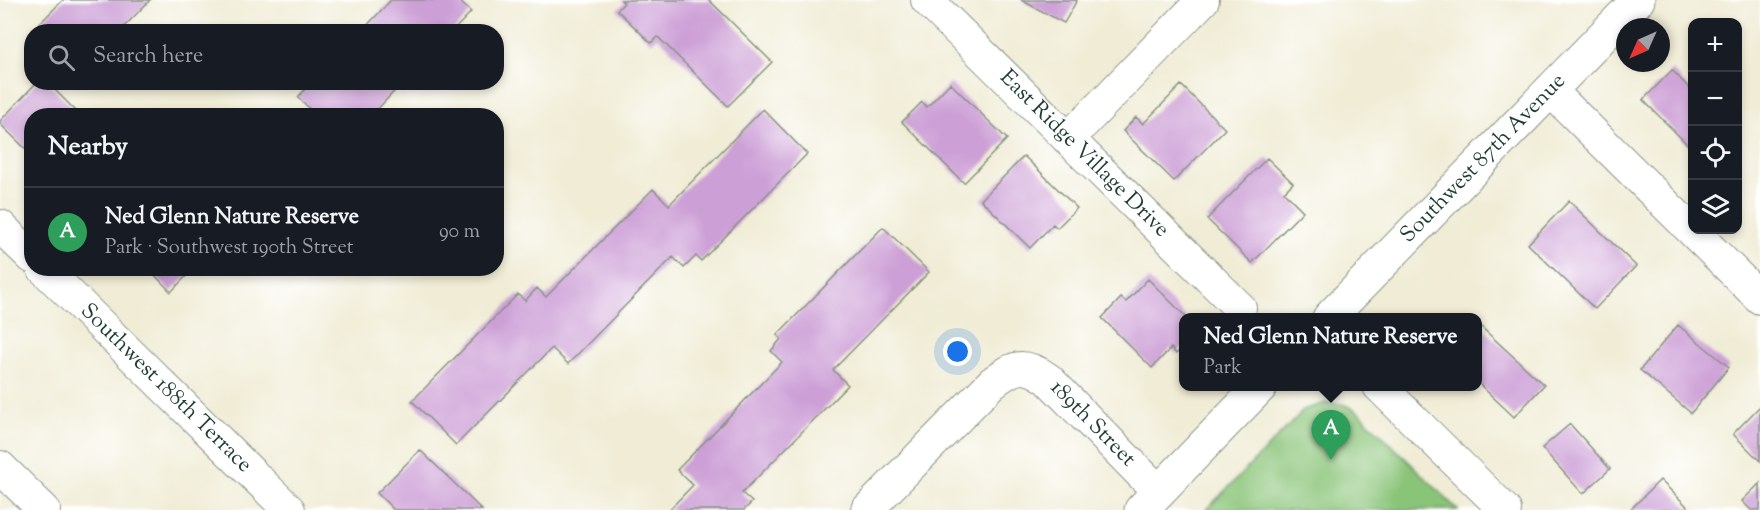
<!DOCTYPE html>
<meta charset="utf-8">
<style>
body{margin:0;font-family:"Sorts Mill Goudy",serif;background:#20242c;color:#f1f3f6}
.controls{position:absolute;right:18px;top:18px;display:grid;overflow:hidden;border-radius:12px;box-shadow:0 3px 9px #0003}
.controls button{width:54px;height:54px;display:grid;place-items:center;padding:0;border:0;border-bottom:2px solid #363941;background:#171b24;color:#f1f3f6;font:30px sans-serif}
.compass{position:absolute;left:1616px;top:18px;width:54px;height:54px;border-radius:50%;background:#171b24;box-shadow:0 3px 9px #0003;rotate:225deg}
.you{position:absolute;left:958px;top:352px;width:21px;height:21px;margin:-15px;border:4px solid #fff;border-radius:50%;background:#1a73e8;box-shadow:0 0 0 9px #1a73e833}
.badge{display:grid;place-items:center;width:39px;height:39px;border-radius:50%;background:#7c3aed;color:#fff;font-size:20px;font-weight:700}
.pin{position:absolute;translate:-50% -50px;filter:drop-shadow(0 2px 3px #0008)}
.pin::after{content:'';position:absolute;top:32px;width:21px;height:18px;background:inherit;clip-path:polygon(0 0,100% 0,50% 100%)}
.popup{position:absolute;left:1179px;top:313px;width:303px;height:78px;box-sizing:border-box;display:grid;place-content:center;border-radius:12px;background:#171b24;filter:drop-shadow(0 2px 4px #0005);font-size:20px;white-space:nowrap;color:#9ea1a6}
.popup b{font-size:22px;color:#f1f3f6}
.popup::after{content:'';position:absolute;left:50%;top:100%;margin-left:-12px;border:12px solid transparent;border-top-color:#171b24}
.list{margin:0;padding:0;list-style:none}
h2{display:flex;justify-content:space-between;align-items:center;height:78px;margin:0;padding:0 24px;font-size:26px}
h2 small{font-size:20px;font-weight:400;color:#9ea1a6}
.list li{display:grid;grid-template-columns:39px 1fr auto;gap:18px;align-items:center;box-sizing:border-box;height:90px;padding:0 24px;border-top:2px solid #363941}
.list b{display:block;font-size:22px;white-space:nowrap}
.list p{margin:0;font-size:20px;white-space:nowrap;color:#9ea1a6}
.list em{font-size:20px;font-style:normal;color:#9ea1a6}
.icon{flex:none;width:33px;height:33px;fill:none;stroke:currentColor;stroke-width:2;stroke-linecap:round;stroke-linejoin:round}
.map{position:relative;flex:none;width:1760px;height:510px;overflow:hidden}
.search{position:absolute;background:#171b24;box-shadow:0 3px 9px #0003;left:24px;top:24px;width:480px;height:66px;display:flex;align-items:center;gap:15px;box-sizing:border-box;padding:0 21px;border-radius:24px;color:#9ea1a6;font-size:22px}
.panel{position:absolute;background:#171b24;box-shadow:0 3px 9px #0003;left:24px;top:108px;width:480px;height:168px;border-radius:24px}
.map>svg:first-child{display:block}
</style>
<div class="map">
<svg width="1760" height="510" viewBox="0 0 1760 510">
<rect width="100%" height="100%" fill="#fff"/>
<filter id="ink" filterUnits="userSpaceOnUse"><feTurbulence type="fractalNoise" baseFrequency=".0167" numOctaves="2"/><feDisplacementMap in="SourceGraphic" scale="12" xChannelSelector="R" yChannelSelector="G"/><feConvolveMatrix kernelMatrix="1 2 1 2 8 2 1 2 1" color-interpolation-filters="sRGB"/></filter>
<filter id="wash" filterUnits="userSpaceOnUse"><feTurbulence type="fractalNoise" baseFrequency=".008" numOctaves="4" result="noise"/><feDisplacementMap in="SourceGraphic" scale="24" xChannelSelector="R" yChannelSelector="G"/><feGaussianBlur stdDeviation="1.35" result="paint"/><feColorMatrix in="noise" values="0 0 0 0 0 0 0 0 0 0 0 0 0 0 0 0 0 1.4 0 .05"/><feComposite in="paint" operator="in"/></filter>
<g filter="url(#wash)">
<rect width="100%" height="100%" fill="#f0ecd5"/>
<path fill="#8ac478" stroke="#548056" stroke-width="1.5" d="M1326,403L1343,404L1356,410L1458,510H1206L1305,409Z"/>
<g id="blocks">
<path fill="#cc9fd6" d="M63,0H150L119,32H37L34,29Z
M391,0H458L471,12L452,32H361Z
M621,0H709L772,62L728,106L658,37L651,43L617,10L624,3Z
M1021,0H1077L1064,23Z
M1672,70L1692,91V149L1643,100Z
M37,82H47L81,116H32V155L0,124V121Z
M312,82H403L371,116H312L314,113L298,97Z
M950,83L1007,139L964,183L902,122L922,102L927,107Z
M1181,85L1225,129L1174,181L1123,131L1136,117L1143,124Z
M763,109L807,154L701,261L696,256L684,268L673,257L568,364L552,348L456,445L412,401L518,294L525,301L537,288L546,297L653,189L669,205Z
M1024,156L1077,208L1057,228L1053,224L1030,248L981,200Z
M1267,158L1293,183L1284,192L1303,211L1252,263L1207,219Z
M1569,201L1636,266L1595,309L1528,244Z
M883,227L929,272L833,370L848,385L742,493L752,502L744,510H669L693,485L677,470L782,362L771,351L781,339L777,335Z
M148,268H194L171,292Z
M1148,279L1187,318H1184V346L1176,354L1171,348L1152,368L1102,318L1121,298L1126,302Z
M1478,324L1544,385L1514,417L1478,383Z
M1678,325L1729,367L1691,413L1640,370Z
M1760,406V461L1733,434Z
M1570,424L1610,469L1583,494L1542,448Z
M420,450L482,510H394L377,493Z
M1660,480L1691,510H1630Z
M1760,483V510H1751L1742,501Z"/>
</g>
</g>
<g filter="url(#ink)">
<use href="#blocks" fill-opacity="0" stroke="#889484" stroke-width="1.5"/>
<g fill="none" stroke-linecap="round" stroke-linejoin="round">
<g stroke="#889484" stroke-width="34">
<g id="minor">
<path id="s1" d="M927,0L1240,308"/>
<path d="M1550,90L1760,298"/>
<path d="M1068,139L1203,0"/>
<path d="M0,226L32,257"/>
<path id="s2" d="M43,268L289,510"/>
<path d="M1379,386L1505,510"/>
<path d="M0,467L44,510"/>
<path id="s3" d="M867,510L992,383C1014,366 1024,362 1048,379L1159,492"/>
</g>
</g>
<g stroke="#889484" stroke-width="35">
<g id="tertiary">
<path id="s4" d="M1329,318L1638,0"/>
<path d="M1141,510L1261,386"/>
</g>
</g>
<use href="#minor" stroke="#fff" stroke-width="32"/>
<use href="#tertiary" stroke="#fff" stroke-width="33"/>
</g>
</g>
<g text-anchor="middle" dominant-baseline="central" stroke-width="5" stroke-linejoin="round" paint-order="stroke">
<g font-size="22" fill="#1f3d34" stroke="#fff">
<text stroke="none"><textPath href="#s1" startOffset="220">East Ridge Village Drive</textPath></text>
<text stroke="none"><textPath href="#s4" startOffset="222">Southwest 87th Avenue</textPath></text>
<text stroke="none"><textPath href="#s2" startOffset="172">Southwest 188th Terrace</textPath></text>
<text stroke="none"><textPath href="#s3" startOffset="304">189th Street</textPath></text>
</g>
</g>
</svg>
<div class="controls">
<button>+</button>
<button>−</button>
<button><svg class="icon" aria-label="locate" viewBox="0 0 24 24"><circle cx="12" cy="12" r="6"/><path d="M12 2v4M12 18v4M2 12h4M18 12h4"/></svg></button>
<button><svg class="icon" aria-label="layers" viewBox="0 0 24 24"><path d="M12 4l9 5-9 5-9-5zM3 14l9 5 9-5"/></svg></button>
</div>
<svg class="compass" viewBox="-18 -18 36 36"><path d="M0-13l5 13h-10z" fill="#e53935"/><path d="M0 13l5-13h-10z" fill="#9ea1a6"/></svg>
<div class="you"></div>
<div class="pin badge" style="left:1331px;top:460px;background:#2e9e5b">A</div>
<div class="popup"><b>Ned Glenn Nature Reserve</b>Park</div>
<div class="search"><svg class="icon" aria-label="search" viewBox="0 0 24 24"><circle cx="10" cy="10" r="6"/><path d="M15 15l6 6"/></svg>Search here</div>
<section class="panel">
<h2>Nearby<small></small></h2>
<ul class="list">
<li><span class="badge" style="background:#2e9e5b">A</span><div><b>Ned Glenn Nature Reserve</b><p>Park · Southwest 190th Street</p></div><em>90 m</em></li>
</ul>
</section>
</div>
